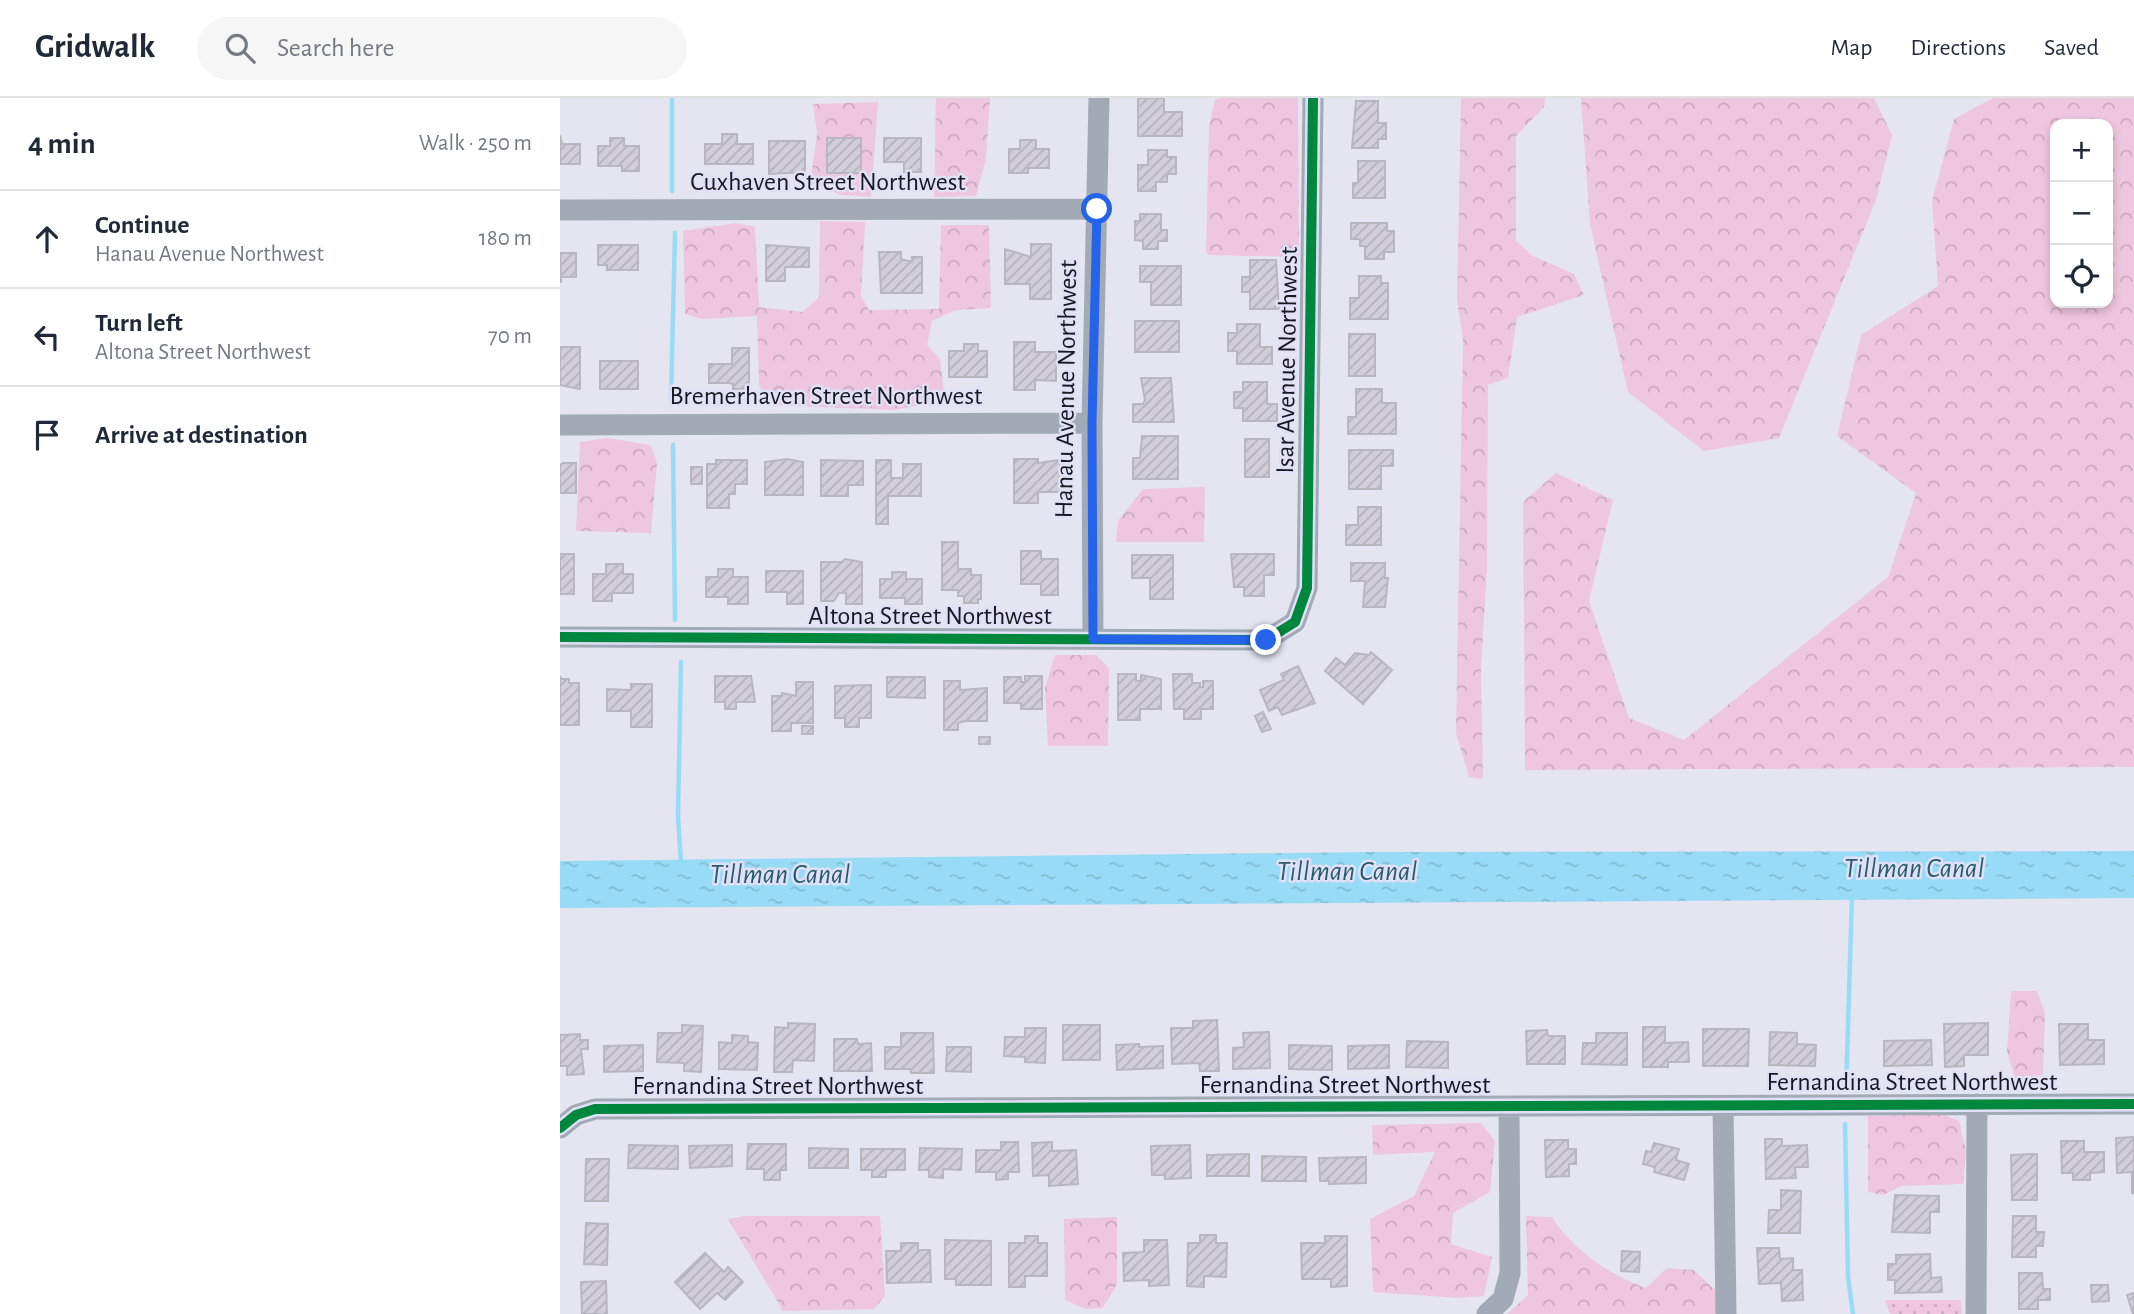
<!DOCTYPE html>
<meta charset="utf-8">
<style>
body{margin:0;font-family:"Alegreya Sans",sans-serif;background:#f6f6f7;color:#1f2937}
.controls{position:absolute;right:21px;top:21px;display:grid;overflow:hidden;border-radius:14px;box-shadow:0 4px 10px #0003}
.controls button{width:63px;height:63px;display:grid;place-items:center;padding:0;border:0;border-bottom:2px solid #e0e1e3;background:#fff;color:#1f2937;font:35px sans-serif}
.stop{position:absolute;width:21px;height:21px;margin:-16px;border:5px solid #2563eb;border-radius:50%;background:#fff}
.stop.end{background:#2563eb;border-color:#fff;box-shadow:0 2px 7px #0008}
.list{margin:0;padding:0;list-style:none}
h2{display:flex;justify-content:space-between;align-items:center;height:91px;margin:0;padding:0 28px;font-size:30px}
h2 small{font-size:23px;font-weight:400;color:#747a83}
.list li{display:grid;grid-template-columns:46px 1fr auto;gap:21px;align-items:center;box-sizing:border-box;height:98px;padding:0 28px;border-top:2px solid #e0e1e3}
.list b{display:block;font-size:26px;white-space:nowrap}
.list p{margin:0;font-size:23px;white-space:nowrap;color:#747a83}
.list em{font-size:23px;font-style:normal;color:#747a83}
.icon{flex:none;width:38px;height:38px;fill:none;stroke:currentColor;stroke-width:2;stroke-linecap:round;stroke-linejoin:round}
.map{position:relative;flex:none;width:1574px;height:1216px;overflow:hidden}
header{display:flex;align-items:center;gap:42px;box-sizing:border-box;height:98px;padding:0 35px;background:#fff;border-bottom:2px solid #e0e1e3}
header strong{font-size:33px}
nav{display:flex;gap:38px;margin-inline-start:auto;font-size:24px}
.search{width:490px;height:63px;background:#f6f6f7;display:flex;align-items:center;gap:18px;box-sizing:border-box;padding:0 24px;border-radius:38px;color:#747a83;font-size:26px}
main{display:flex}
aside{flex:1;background:#fff}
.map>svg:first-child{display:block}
</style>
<header>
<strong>Gridwalk</strong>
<div class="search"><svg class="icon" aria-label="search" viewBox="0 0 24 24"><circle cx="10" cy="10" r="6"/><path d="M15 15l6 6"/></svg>Search here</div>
<nav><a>Map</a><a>Directions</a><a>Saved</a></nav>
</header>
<main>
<aside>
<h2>4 min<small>Walk · 250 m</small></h2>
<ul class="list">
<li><svg class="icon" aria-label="ahead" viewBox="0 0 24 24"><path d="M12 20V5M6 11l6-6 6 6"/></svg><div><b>Continue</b><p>Hanau Avenue Northwest</p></div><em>180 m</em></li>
<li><svg class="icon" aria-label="left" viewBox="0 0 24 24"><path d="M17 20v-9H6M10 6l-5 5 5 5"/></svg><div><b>Turn left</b><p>Altona Street Northwest</p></div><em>70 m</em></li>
<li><svg class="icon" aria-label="arrive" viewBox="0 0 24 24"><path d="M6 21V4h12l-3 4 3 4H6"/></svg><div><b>Arrive at destination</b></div></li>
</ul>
</aside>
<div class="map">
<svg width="1574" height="1216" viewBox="0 0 1574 1216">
<defs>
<pattern id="grass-dots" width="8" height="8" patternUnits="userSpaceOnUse" patternTransform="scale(1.75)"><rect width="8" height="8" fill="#eec6df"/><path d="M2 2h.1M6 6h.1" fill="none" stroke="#cba9bf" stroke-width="1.8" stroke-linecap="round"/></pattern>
<pattern id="forest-crowns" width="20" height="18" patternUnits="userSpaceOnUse" patternTransform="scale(1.75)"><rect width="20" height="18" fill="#eec6df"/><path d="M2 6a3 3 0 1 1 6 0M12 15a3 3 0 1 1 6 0" fill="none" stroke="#cba9bf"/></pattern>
<pattern id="water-ripples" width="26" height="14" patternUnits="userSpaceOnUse" patternTransform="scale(1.75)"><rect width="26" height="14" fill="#98dbf6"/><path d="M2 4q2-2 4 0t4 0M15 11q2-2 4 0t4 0" fill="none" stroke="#82bbd3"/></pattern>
<pattern id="building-hatch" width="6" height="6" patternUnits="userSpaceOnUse" patternTransform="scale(1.75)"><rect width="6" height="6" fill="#d2ced9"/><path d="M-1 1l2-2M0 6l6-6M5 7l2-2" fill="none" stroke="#b4b0ba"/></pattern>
</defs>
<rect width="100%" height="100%" fill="#e5e5f2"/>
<path fill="url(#grass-dots)" d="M1325,1202H1401L1402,1216H1330Z"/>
<path fill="url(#forest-crowns)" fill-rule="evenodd" d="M376,0H430L426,60L416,98L374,99Z
M660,0H738L739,159L648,157L646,154L649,29L655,2Z
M901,0H985L984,9L956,38V143L973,158L1014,176L1024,197L957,219L948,280L928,287L927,470L921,571L923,681L909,679L896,635L903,242L897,202Z
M1021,0H1314L1332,37L1316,102L1219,340L1144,353L1068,294L1030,127Z
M1433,0H1574V669L965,672L963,404L996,375L1053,402L1029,503L1069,620L1124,642L1328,479L1356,395L1277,338L1301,237L1378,188L1372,103L1394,21ZM1495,26H1548V205H1495Z
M318,4L311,99L282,97L250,85L257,36L253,6Z
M260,123L305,124L301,198L309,212L379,211L381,127H429L431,210L396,212L372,223L367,247L380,261L385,302L334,312L212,307L199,287L197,218L141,221L125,216L123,133L175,125L195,129L199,209L242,214L259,199Z
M47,340L91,347L97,365L91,435L16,433L20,344Z
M645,389L644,444H556L558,423L583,391Z
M495,557H536L549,570L548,648H488L485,590Z
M1451,893H1477L1485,915L1483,977L1455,980L1447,954Z
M1382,1016L1399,1023L1406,1053L1403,1086L1341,1088L1323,1097L1308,1094V1018Z
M921,1025L935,1043L930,1094L893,1115L891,1146L932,1159L924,1198L898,1200L813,1194L810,1121L854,1098L875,1054L813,1057L812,1027Z
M184,1118H320L325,1198L314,1211L223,1213L168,1121Z
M966,1118L992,1119C1013,1152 1049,1177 1086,1190L1107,1170L1134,1172L1158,1195V1216H947L968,1197Z
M557,1119V1186L543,1210L525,1211L505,1202L504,1121Z"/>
<path fill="url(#water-ripples)" d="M1574,753V800L0,810V763L813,754Z"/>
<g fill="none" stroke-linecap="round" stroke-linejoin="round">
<path stroke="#98dbf6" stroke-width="4.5" d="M112,0V93
M111,301L115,135
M113,347L115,522
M121,564L118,718L121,766
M1286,991L1292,800
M1285,1026L1288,1179L1293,1216"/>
</g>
<path fill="url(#building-hatch)" stroke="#b8b6bf" stroke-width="2" d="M578,0H604V14H622V38H578Z
M796,3H818V25H826V41H818V50H792Z
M162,36H177V46H193V66H145V46H162Z
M0,37L2,46H20V66H0Z
M50,40H64V48H79V73H62V68H38V48H50Z
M267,40H301V75H267Z
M324,40H361V74H344V64H324Z
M460,42H476V51H489V70H468V75H449V51H460Z
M209,43H245V74L209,76Z
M588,52H607V59H616V76H607V84H596V93H578V67H588Z
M798,63H825V100H793V85H798Z
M580,116H601V132H607V143H598V151H583V143L575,142V123H580Z
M791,125H827V133H834V154H824V161H805V148H800V141H791Z
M471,146H491V201H470V186H445V151L471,159Z
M38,147H78V172H47V167H38Z
M206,147L249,150V169H225V183H206Z
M319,154H341V161L348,163H352V159H362V195H321Z
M0,155H16V179H1V185Z
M690,162H716L719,211H690V194H682V179H690Z
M580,168H621V207H591V184H580Z
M799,178H821V185H828V221H790V200H799Z
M575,223H619V254H575Z
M677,226H700V249H712V266H677V253H668V235H677Z
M789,236H815V278H789Z
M454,244H475V254H496V283L475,282V292H454Z
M404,246H418V253H427V279H389V253H404Z
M0,249H20V291L0,287Z
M172,250H189V291H173V286L168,285H149V266H172Z
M40,263H78V291H40Z
M581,280H611L614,324H573V306H583L585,302Z
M683,284H707V306H717V323H683V310H674V294H683Z
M796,291H822V305H836V336H788V319H796Z
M582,338H618V381H573V360H580Z
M685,341H709V379H685Z
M789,352H833V368H821V391H789Z
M227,361L243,364V397H205V364Z
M454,361H478V365L500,362V394H478V405H454Z
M156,362H187V386H175V396H169V410H147V366H156Z
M261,362L303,363V387H288V398H261Z
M316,362H331V380H343V366H361V398H328V426H316Z
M3,365H16V395H0V367Z
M131,369H142V386H131Z
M798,409H821V447H786V427H798Z
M382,444H398V471H411V477H421V501H418V505H404V498H398V492H382Z
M461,453H481V461H498V497H481V486H461Z
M0,456H14V496H0Z
M671,456H714V477H704V498H684V489H674Z
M572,457H613V501H590V480H572Z
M285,461L302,464V506H286V495H279L274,503H261V464H282Z
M791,465H825V480H828L825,509H803L805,483H791Z
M46,466H63V476H73V495H52V503H33V476H46Z
M158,471H173V479H188V506H168V499H146V479H158Z
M206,473H243V506H227V494H206Z
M332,474H346V481H362V506H345V500H320V481H332Z
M811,554L832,572L803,606L765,573L776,560L785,567L795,555L809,557Z
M738,568L755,605L722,617L718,609L709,613L700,592L724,582L721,576Z
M558,576H576V583H581V577L601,581V611H580V622H558Z
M613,576H632V585H640V589H643V583H653V611H641V621H624V611H614Z
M0,578L1,581H9V585H19V627H0Z
M155,578H191L195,604H176V611H165V604H155Z
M465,578H482V611H461V605H444V579H461V584H465Z
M327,579H365V600L327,599Z
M384,583H400V592L427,590V623H405L398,625V632H384Z
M236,584H253V625H231V633H212V598H222V595L236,598Z
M71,586H92V629H71V613H47V591L71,592Z
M311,587V620H299V629H285V620H275V588Z
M703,614L711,631L702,634L695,618Z
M242,628H253V636H242Z
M419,639H430V646H419Z
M657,922L659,973H640L639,965L612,966L611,930H633V923Z
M228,925L255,926L254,963L233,962L232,974H214L215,929L228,930Z
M1428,925V957H1404V968L1385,969L1384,926Z
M1499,926H1528V942H1544V966L1500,967Z
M122,927L143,928L141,974L124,973V965L97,964L98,935H122Z
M503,927H540V962H503Z
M1083,929H1105V945L1128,944L1129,964H1108V969H1083Z
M465,930H486L485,965L465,964V959L444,958L445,939H465Z
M1143,931H1189L1188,968H1143Z
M987,932L988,938H1005V966H967L966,933Z
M709,934L710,970L673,971V950L684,949L683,935Z
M1210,934L1237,935V946L1256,947L1255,968L1209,967Z
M341,935H373L374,975H351L350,971H325V949H341Z
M1036,935H1067V967L1022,966L1023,945H1036Z
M20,936V942H28V951H21L24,976L7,977V968H0V937Z
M172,937L188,938V944L198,945L197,972L159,971V944L172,945Z
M274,941H297L298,946L311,945L312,973H274Z
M1371,942L1372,967L1324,968V943Z
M847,943L888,944V970L846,969Z
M579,946V949L603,948V970L557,972L556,947Z
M83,947V973L44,974V948Z
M729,947L772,948V972L729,971Z
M829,947V970L788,971V948Z
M387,949H411V974L386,973Z
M1574,1039V1095H1572V1074L1557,1075L1556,1040Z
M1205,1041H1222V1048L1247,1047L1248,1069H1235L1236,1080L1206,1081Z
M985,1042H1008V1051H1016V1066H1009V1078L986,1079Z
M1501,1043H1524V1054H1544V1074L1530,1075V1082H1513V1075H1502Z
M441,1044H458L459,1074H448V1081L436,1082V1074H416V1052H441Z
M492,1044V1053L516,1052L518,1086L489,1088V1077L473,1078L472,1045Z
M1094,1045L1119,1051L1116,1062L1129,1066L1124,1082L1094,1074L1095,1069L1083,1066L1086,1053L1091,1054Z
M188,1046H226V1072H220V1082H204V1071H187Z
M69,1047L118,1048V1071L68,1070Z
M172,1047V1068L130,1070L129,1048Z
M630,1047L631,1080L605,1081V1077H592L591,1048Z
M249,1050L288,1051V1070H249Z
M360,1050L402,1051L401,1072L383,1071V1080L369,1079V1072H359Z
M301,1051H345V1072H326V1079H312V1072H301Z
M689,1056V1078H647V1057Z
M1477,1056V1102H1452L1451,1057Z
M702,1058L746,1059V1083H702Z
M806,1059V1085L769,1086V1083H760L759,1060Z
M26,1061H49L48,1103H25Z
M1221,1092L1241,1093L1240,1135H1208L1209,1112H1221Z
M1335,1097L1379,1098V1114H1370V1135L1332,1134Z
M1453,1118H1476V1134H1484L1483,1148H1476V1159H1452Z
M26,1125L48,1126L47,1167L24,1166Z
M640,1137H656V1145H667L666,1179L644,1178V1189L627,1188L628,1145H640Z
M465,1138H478V1145H487V1178H465V1189H449V1145H465Z
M765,1138H787V1188L771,1189V1181H742L741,1145H765Z
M385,1142L431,1143V1187H396V1181H385Z
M584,1142H607L609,1187L589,1188V1182L564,1183L563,1155L584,1154Z
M341,1145H358V1152H370L371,1184L327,1185L326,1153H341Z
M1197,1150H1219L1220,1161L1233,1160V1172H1242L1243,1202L1222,1203L1221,1185L1199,1186Z
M1062,1153L1080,1154L1079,1174L1061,1173Z
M145,1155L164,1174L168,1169L183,1184L165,1202L157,1195L140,1211L115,1184Z
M1370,1156L1371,1180L1381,1179L1382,1194L1335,1195V1182H1328V1166H1336V1157Z
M1459,1175H1482L1483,1191H1490V1202H1478V1211H1459Z
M46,1183L47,1216H22L21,1184Z
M1531,1187H1548L1549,1203L1532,1204Z
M1574,1195V1216H1573L1567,1197Z"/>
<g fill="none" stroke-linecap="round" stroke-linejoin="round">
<path stroke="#a2aab6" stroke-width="21" d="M0,112L537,111
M0,327L532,325
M0,539L706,542L735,524L747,490L753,0
M533,541L532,325L539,0
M1163,1009L1166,1216
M0,1030L16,1017L35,1011L1574,1006
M927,1216L943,1201L950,1175L949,1009
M1416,1216L1417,1006"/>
<g stroke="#e0e0f7" stroke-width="15">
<path id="cycleway" d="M0,539L706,542L735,524L747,490L753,0
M0,1030L16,1017L35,1011L1574,1006"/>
</g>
<use href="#cycleway" stroke="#00873e" stroke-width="10"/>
</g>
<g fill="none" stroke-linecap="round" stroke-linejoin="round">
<path stroke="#2563eb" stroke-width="9" d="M537,111L532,325L533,541L706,542"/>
</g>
<g text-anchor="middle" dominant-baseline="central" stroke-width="5" stroke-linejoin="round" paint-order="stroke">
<g font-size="26" fill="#181820" stroke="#e0e0f7">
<text x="268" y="84">Cuxhaven Street Northwest</text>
<text transform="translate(727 262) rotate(-89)">Isar Avenue Northwest</text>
<text transform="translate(506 291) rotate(-89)">Hanau Avenue Northwest</text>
<text x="266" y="298">Bremerhaven Street Northwest</text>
<text x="370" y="518">Altona Street Northwest</text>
<text x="1352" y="984">Fernandina Street Northwest</text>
<text x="785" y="987">Fernandina Street Northwest</text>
<text x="218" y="988">Fernandina Street Northwest</text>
</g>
<g font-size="28" font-style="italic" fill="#265c6d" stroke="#e0e0f7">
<text x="1354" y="771">Tillman Canal</text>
<text x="787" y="774">Tillman Canal</text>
<text x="220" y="777">Tillman Canal</text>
</g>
</g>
</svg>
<div class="controls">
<button>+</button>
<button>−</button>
<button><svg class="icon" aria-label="locate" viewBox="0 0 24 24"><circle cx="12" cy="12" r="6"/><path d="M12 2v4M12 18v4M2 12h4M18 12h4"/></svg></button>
</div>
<div class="stop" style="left:537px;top:111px"></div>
<div class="stop end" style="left:706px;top:542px"></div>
</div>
</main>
